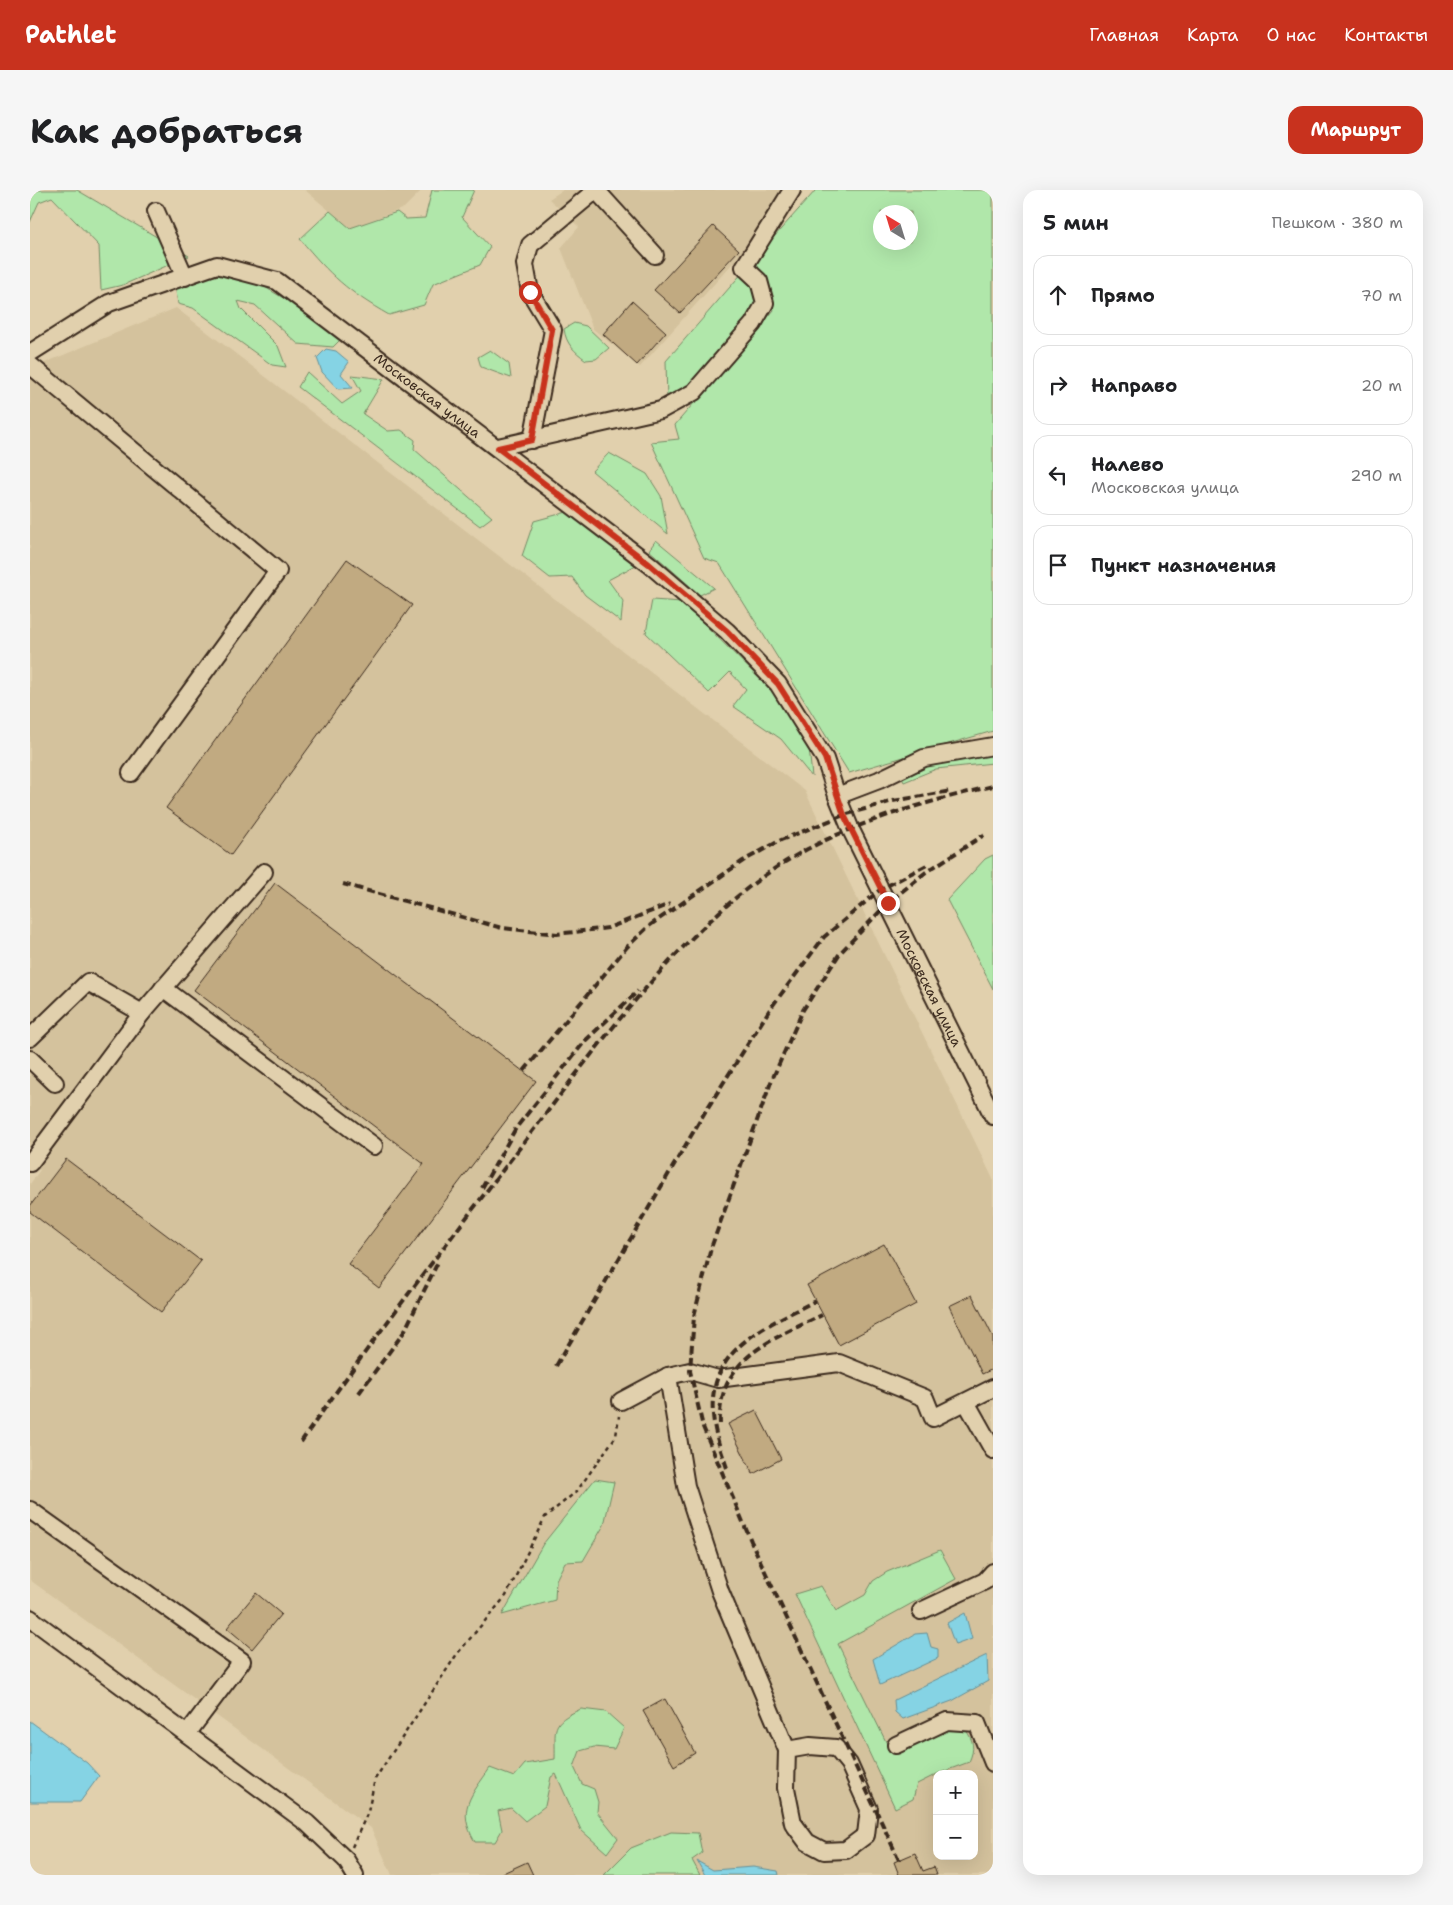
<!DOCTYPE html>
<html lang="ru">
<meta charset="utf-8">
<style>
body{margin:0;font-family:"Shantell Sans",sans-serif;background:#f6f6f6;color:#202124}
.controls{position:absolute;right:15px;bottom:15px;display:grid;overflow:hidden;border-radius:10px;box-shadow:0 5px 20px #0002}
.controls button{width:45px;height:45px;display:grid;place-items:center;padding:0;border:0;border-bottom:1px solid #e0e0e0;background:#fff;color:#202124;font:25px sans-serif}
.compass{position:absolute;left:843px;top:15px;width:45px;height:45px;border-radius:50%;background:#fff;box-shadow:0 5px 20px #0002;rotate:322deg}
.stop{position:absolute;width:15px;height:15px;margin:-11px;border:4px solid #c8321e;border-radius:50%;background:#fff}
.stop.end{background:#c8321e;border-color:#fff;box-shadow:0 1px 5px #0008}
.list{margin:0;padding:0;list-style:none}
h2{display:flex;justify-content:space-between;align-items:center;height:65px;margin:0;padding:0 20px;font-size:21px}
h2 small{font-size:16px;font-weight:400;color:#757577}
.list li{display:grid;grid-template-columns:32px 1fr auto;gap:15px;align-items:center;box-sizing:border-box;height:80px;margin:0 10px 10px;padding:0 10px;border:1px solid #e0e0e0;border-radius:15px}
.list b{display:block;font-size:19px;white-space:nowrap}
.list p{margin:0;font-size:16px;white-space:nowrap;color:#757577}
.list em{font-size:16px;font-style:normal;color:#757577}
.icon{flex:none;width:28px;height:28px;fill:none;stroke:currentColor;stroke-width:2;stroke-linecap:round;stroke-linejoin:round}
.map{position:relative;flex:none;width:963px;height:1685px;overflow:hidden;border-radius:15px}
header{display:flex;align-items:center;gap:30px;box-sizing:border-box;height:70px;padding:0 25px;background:#c8321e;color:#fff}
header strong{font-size:24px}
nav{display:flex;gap:28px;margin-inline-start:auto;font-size:18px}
.intro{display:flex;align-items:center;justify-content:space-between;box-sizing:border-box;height:120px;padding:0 30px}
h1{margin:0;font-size:35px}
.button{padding:12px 22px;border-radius:15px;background:#c8321e;color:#fff;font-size:18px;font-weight:700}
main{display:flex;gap:30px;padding:0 30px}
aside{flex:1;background:#fff;border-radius:15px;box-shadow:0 5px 20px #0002}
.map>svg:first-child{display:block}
</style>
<header>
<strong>Pathlet</strong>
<nav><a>Главная</a><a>Карта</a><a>О нас</a><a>Контакты</a></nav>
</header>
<div class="intro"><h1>Как добраться</h1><a class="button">Маршрут</a></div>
<main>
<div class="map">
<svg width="963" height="1685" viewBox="0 0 963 1685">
<rect width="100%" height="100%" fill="#e1d0ad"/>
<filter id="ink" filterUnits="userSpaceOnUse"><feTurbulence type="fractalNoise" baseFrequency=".02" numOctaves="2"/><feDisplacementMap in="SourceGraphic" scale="10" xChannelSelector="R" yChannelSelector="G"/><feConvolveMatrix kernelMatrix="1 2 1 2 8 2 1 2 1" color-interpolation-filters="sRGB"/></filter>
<g filter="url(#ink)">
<path fill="#d4c29d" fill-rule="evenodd" d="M275,0H392L374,18L320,38Z
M533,0H768L610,177L563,139L531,58L549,37L519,9Z
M146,118L775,601L963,989V1685H362L341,1638L0,1390V994L10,980L0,972V179ZM907,1584H944V1666H907Z"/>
<path fill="#b0e7aa" stroke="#768864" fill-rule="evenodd" d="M0,0H47L159,66L93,95L71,100L69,56L22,7L9,12L0,32Z
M402,0H444L432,27L460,57L450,75L403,94L394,115L359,125C317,101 301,86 270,49L300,21L320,38L367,22L376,29L395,28Z
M786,0H963V541L819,583L689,373L674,368L621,252L649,249L645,235L744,120L725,68ZM851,22H881V52H851Z
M713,82L726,94L730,111L718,137L664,197L637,211L636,171Z
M189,85L216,86L272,119L310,150L303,157L268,154L225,115L208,111L211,119L248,156L256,177L242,175L163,118L148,114L145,95Z
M544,133L556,136L579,158L566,169L556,170C544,161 536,154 534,139Z
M460,160L479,174L481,188L451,177L448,167Z
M277,182L312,214L331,201L322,185L354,189L333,224L358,241L371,240L385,250L384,259L462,327L450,336L268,197Z
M579,263L617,284L631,306L638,344L562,281Z
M537,322L606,375L578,390L593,411L591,432L555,405L542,387L520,388L492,366L504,331Z
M626,350L684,398L670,405L619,360Z
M622,410L652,412L753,512L779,557L782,587L751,549L703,516L716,499L700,482L679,503L616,443Z
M963,559V573L906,579L874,592L870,584L890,575Z
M963,665V799L917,710L955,669Z
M565,1289L584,1292L574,1335L553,1371L535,1372L526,1390L525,1410L472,1425L513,1354Z
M910,1360L926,1389L808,1454L862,1564L920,1539H935C944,1551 945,1558 939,1572L907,1584L887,1594L883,1609L865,1618L765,1404L791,1396L806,1421L835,1405L843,1391L857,1382Z
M551,1519L576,1522L594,1538L584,1559L564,1557L550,1561L544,1577L552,1594L564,1599L568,1612L567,1622L588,1648L577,1663L551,1640L526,1584L521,1587L515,1616L495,1631L481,1618L468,1621L472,1640L465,1652H445C426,1619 441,1606 460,1578L484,1587L495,1574L525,1569C526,1538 519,1533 551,1519Z
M641,1642L668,1643L672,1663L662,1670L670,1685H574L601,1658Z"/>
<path fill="#85d3e4" stroke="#678f95" d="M296,159L306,161L319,172L311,184L323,198L308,199L292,182L287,168Z
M935,1423L942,1449L925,1455L917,1433Z
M897,1443L901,1457L908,1459V1468L850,1495L843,1469L885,1444Z
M957,1465L958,1491L922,1511L873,1529L865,1522L864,1510Z
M0,1531L57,1573L69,1586L50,1612H0Z
M667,1671L683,1680L723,1677L748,1681L749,1685H675Z"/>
<path fill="#c1aa81" stroke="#3b2a1e" d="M683,36L709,60L650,123L624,100Z
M602,111L636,142L607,175L573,144Z
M317,369L382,415L201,665L136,618Z
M245,693L506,891L349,1098L318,1074L394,974L164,800Z
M36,969L171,1071L131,1122L0,1022V1016Z
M854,1054L886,1114L809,1155L777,1095Z
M942,1105L963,1147V1179L952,1184L919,1116Z
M726,1220L751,1269L723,1284L698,1234Z
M226,1403L251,1424L222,1459L197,1438Z
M635,1509L665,1563L644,1576L613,1521Z
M885,1663L893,1681L904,1677L907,1685H869L864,1672Z
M497,1672L503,1685H474L473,1683Z"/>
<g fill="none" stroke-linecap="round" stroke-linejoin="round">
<g stroke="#3b2a1e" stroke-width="20">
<g id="minor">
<path d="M566,0L625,65"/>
<path d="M126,21L155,87"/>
<path id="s1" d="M0,163L79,113L187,75L247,91L619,374L697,441L748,494L795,569L807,606L821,640L963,926"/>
<path d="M0,175L248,381L101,583"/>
<path d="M502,250L523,140L500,102L495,74L500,55L566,0"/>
<path d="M468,257L631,220L664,202L723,134L735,113L729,91L714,77L762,0"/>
<path d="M807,606L849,590L894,568L963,556"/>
<path d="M133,798L344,956"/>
<path d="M0,848L58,792L112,823"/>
<path d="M0,869L25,893"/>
<path d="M0,973L112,823L234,682"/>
<path d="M638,1186L656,1296L690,1401L757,1560L756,1598L763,1633L777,1652L794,1661L816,1660L836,1645L839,1619L819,1574L806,1558L780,1556L757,1560"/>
<path d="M591,1211L638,1186L660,1181L688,1189L809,1173L895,1208L903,1228L963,1198"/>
<path d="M936,1212L963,1260"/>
<path d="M0,1320L212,1471L157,1544"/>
<path d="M891,1421L955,1391L963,1382"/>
<path d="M0,1428L277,1633L316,1670L325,1685"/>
<path d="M866,1555L917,1531L947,1533L963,1573"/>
</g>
</g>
<path stroke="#3b2a1e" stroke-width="2.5" stroke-dasharray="4 4" stroke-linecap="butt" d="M322,1657L338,1622L345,1589L427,1464L476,1406L515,1327L547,1301L586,1246L589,1226"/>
<use href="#minor" stroke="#e1d0ad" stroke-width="16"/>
<path stroke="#3b2a1e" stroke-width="4" stroke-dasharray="8 4" stroke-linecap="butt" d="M313,694L472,738L527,744L578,738L640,714
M494,881L597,757L619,736L713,671L751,650L814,625L863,611L921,601
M452,998L486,938L555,851L608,801
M526,1176L675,922L740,819L794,747L851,699L899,674
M329,1203L374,1142L408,1072
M690,1234C687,1168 742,1150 792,1125
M271,1252C343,1148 421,1048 498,947C564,861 642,753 731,688C798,639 883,615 963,596
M697,1278C692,1263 686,1248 684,1233C673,1161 732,1138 785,1111
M869,1670L721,1351L673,1237L660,1181L664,1126L681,1058L741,892L773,820L810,763L858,713L896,682L954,645"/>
</g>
</g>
<g fill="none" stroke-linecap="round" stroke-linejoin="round" filter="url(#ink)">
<path stroke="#c8321e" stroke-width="6" d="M500,102L522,140L502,250L468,258L619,374L697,441L748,494L795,568L814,625L858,713"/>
</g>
<g text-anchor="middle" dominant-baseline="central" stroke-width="4.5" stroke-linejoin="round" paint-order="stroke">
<g font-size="14" fill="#3b2a1e" stroke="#e1d0ad">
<text stroke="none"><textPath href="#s1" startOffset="459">Московская улица</textPath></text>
<text stroke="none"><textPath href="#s1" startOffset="1254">Московская улица</textPath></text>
</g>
</g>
</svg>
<div class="controls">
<button>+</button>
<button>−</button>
</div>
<svg class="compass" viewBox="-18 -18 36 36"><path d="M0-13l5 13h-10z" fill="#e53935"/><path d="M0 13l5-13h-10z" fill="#757577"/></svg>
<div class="stop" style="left:500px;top:102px"></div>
<div class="stop end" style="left:858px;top:713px"></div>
</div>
<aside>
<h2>5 мин<small>Пешком · 380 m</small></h2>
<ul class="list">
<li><svg class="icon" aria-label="ahead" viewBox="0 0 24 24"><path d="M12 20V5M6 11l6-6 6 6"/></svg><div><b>Прямо</b></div><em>70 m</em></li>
<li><svg class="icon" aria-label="right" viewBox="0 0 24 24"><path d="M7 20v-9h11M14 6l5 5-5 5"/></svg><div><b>Направо</b></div><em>20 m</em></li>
<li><svg class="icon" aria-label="left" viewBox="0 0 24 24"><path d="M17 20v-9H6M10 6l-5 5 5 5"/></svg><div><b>Налево</b><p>Московская улица</p></div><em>290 m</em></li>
<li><svg class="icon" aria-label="arrive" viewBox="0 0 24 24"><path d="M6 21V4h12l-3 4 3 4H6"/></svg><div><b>Пункт назначения</b></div></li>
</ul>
</aside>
</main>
